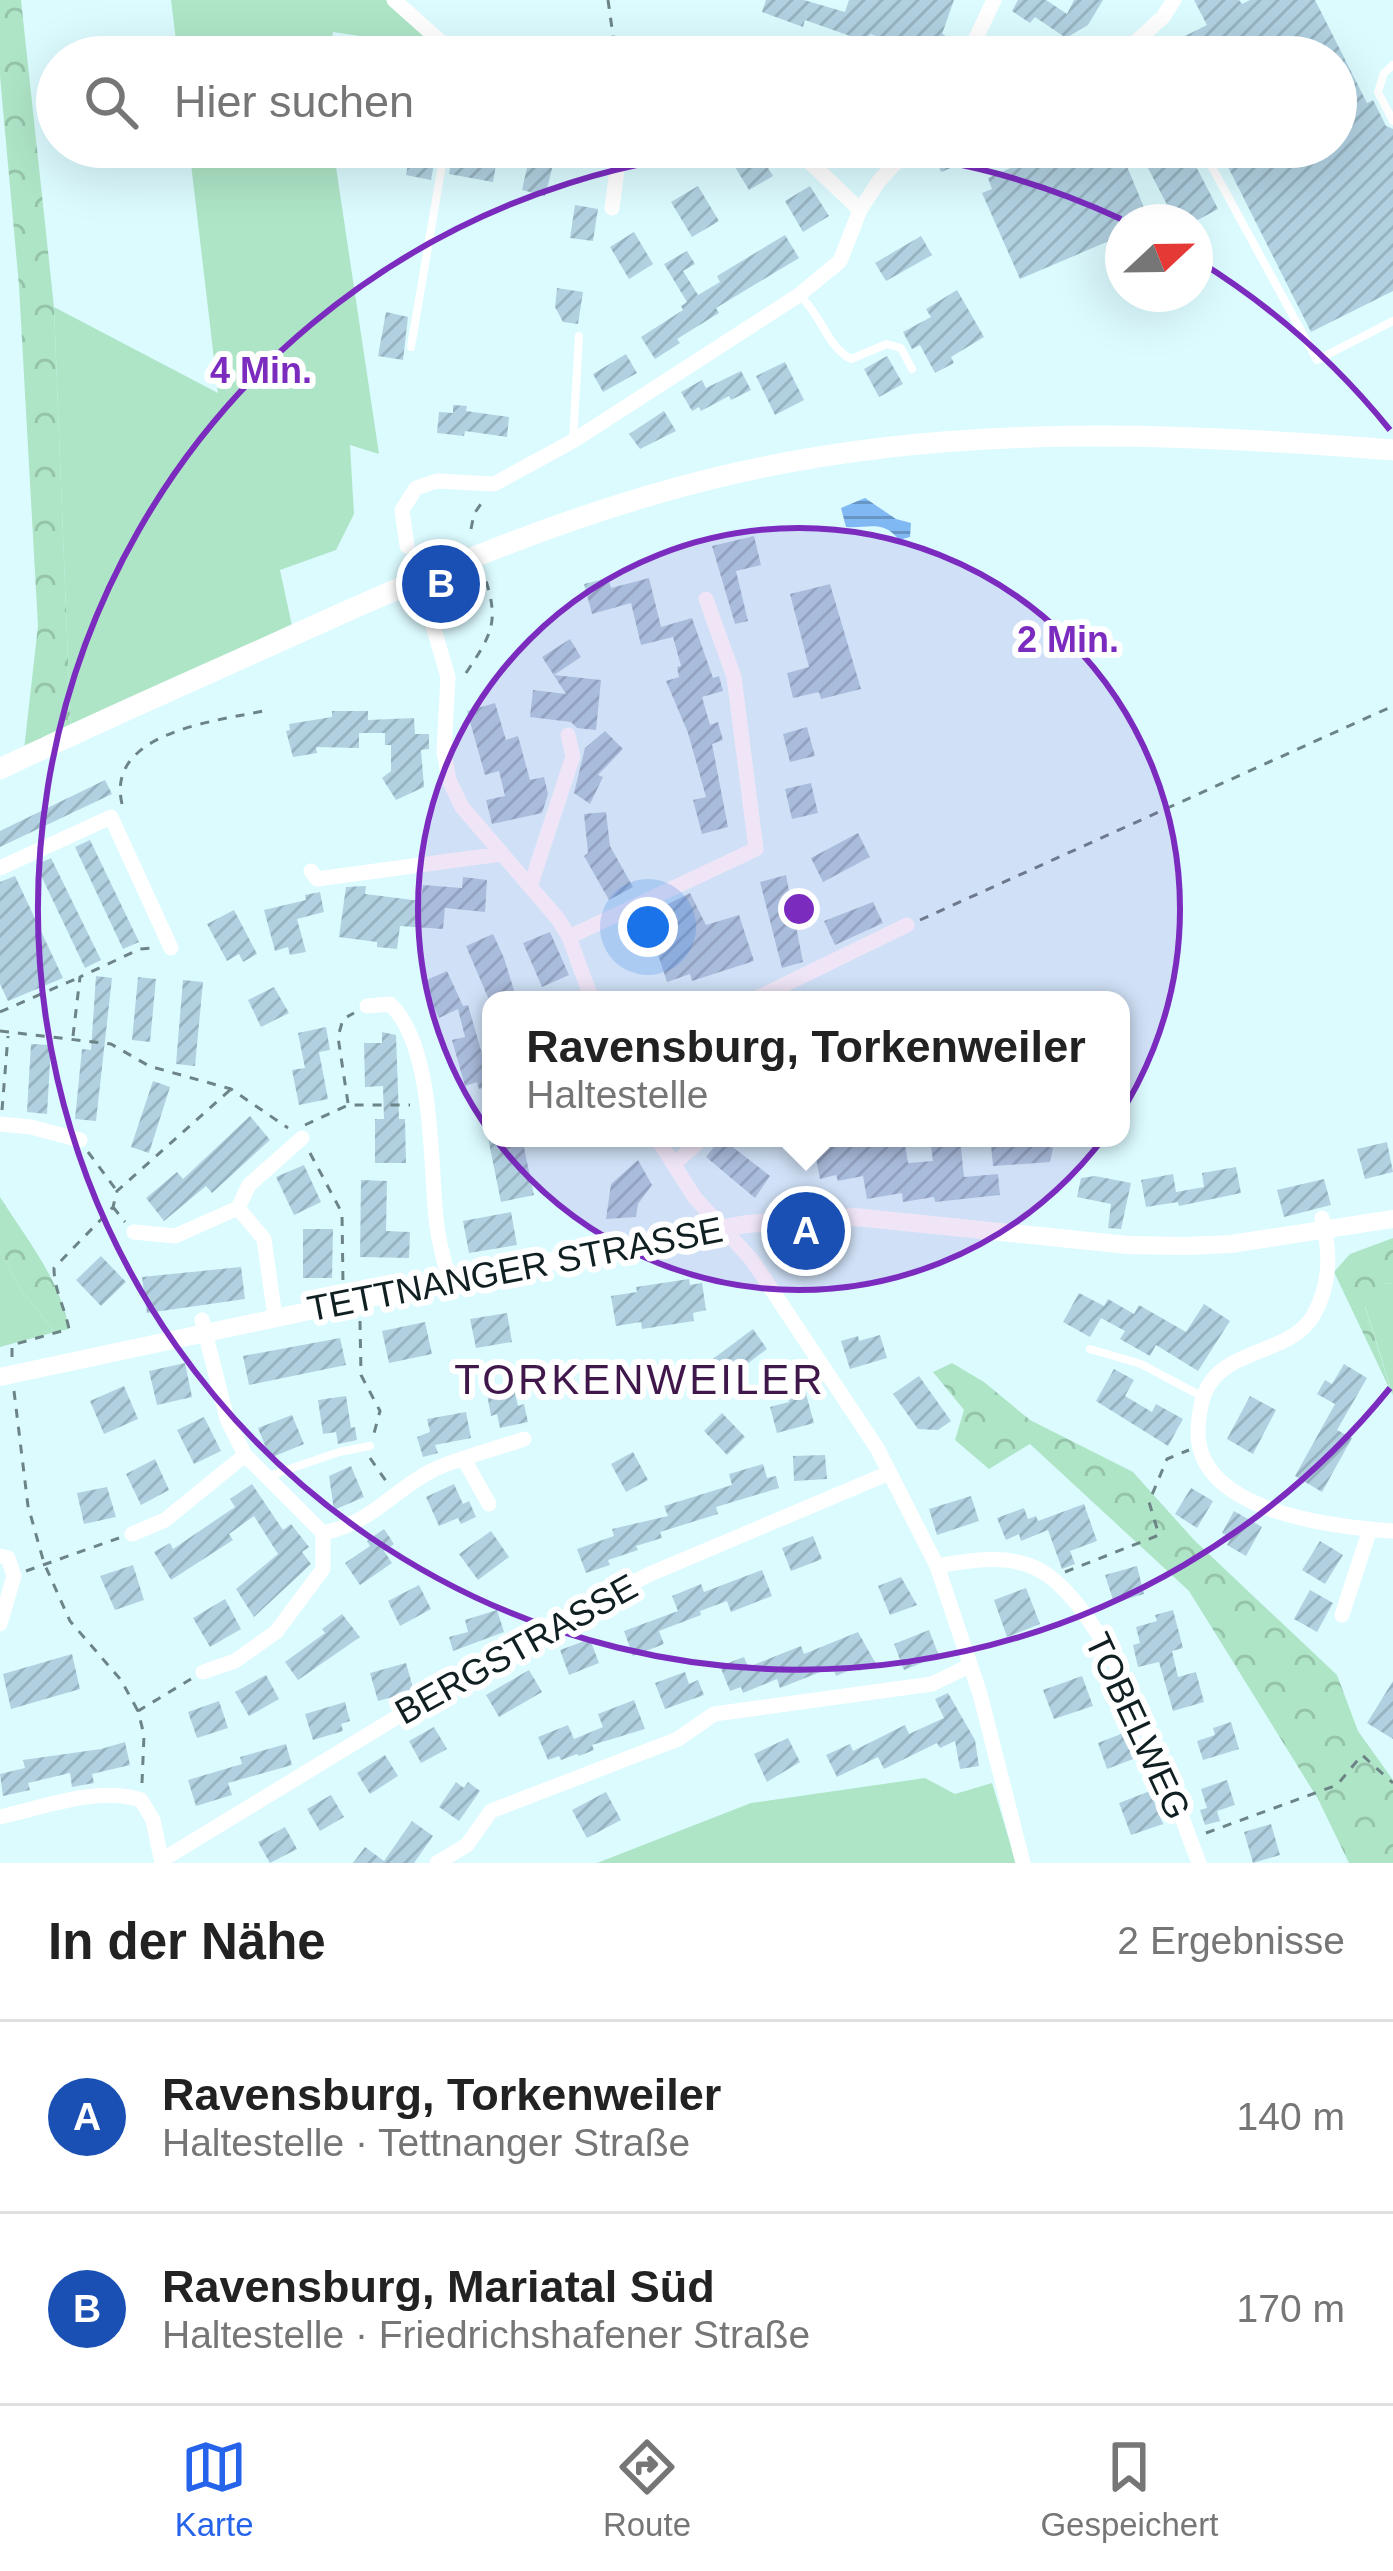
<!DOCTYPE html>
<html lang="de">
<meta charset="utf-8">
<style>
body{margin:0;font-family:Arial,sans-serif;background:#f6f6f6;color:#222}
.compass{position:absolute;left:1105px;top:204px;width:108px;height:108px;border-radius:50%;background:#fff;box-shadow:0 12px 48px #0002;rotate:68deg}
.you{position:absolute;left:648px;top:927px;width:42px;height:42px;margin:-30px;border:9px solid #fff;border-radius:50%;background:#1a73e8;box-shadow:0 0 0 18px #1a73e833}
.badge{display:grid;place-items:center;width:78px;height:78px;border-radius:50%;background:#2563eb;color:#fff;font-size:39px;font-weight:700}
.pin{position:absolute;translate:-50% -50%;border:6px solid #fff;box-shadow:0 3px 12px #0006}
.popup{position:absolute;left:482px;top:991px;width:648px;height:156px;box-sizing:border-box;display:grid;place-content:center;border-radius:24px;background:#fff;filter:drop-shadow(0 3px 9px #0005);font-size:39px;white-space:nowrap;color:#767676}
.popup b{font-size:45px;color:#222}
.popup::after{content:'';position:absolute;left:50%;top:100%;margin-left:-24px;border:24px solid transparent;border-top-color:#fff}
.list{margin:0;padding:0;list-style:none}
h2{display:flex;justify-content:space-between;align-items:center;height:156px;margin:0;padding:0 48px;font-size:51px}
h2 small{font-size:39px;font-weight:400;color:#767676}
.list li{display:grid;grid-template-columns:78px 1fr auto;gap:36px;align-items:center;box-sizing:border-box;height:192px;padding:0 48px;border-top:3px solid #e0e0e0}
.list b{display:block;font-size:45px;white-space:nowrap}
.list p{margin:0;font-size:39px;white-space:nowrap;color:#767676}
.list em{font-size:39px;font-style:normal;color:#767676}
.icon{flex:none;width:66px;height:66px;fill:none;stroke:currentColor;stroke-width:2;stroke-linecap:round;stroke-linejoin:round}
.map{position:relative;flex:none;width:1393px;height:1863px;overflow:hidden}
.search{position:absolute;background:#fff;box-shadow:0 12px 48px #0002;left:36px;right:36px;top:36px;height:132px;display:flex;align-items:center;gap:30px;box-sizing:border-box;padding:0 42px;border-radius:66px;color:#767676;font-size:45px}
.sheet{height:540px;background:#fff}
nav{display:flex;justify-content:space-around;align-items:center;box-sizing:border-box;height:168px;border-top:3px solid #e0e0e0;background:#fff;font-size:33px;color:#767676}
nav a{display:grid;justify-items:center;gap:6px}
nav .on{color:#2563eb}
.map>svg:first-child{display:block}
</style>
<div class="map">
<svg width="1393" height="1863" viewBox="0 0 1393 1863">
<defs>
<pattern id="forest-crowns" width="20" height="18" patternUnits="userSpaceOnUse" patternTransform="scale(3)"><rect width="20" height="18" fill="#aee5c7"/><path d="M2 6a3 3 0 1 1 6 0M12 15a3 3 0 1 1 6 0" fill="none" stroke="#95c4ab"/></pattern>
<pattern id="water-rules" width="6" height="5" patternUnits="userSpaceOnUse" patternTransform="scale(3)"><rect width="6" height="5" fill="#80b8f4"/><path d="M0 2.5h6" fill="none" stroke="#6795c5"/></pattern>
<pattern id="building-hatch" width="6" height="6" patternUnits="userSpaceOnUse" patternTransform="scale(3)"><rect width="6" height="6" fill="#b1d1e1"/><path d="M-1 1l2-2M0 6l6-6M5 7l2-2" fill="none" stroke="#97b3c1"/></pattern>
</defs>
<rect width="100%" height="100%" fill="#dcfbff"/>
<path fill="#aee5c7" d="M171,0H394L439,48L333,32L329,57H178Z
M189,147H333L379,454L350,445L354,514L336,550L280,570L294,635L71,736L54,307L218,393Z
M0,1250L20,1289L55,1332L0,1347Z
M1383,1283L1393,1284V1395L1365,1306Z
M925,1778L955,1794L992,1783L1016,1863H597L751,1803Z"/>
<path fill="url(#forest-crowns)" d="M0,0H21L54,307L71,736L23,758L38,626L19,286L0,76Z
M0,1197C26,1238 61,1281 69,1329L55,1332L20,1289L0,1250Z
M1393,1238V1284L1383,1283L1365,1307L1393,1396L1334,1272L1350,1254Z
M952,1363L984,1382L1030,1420L1133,1472L1194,1540L1337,1675L1358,1731L1393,1780V1863H1349L1318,1799L1189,1591L1030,1444L989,1469L955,1440L964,1410L933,1372Z"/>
<path fill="url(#water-rules)" d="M865,498L896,519L911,523L910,537L899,540C883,519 867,529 846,527L841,508Z"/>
<path fill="url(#building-hatch)" d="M766,0H804L845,12L849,0H954L942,34L945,35L934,56L870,34L867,42L805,20L803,27L762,12Z
M1018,0H1046L1067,14L1074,0H1103L1088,25L1066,38L1035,17L1030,23L1012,11Z
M1194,0H1239L1242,4L1250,0H1315L1367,103L1373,100L1386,126L1393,129V291L1311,332L1218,147H1336V57H1173L1167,45L1207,25Z
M411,147H437L431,180L406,175Z
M453,147H499L493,182L449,174Z
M738,147H755L773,176L749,190L727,154Z
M945,147H1001V148L941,172L933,152Z
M1058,147H1119L1150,222H1123V235L1020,279L982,193L992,189L988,178Z
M1137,147H1186L1218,209L1194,222H1176Z
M529,159L553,165L545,196L522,190Z
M698,186L719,221L692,237L671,202Z
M810,186L829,216L803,232L785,201Z
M575,205L598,209L593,241L570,238Z
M634,232L653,264L629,279L610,247Z
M785,235L799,258L716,308L719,313L677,339L680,343L655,359L641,337L683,310L681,306L687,302L664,264L687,251L695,264L683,271L698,295L720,282L717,276Z
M921,236L932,255L886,281L875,263Z
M557,288L583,292L578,324L563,322L555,307Z
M957,290L984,337L951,357L954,363L935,373L920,345L912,349L903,332L931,317L926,309Z
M386,312L408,317L403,360L378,356Z
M626,354L637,373L603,392L593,374Z
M887,356L903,384L879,397L864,369Z
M785,362L804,400L775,415L756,376Z
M741,371L751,390L731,400L729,396L701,411L699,407L692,411L681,392L702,380L706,388Z
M453,405L467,406L466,411L509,417L507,437L465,431L464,436L437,433L439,412L453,413Z
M664,411L676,431L640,449L629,434Z
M754,536L761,565L736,571L748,621L735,624L712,546Z
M608,578L611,588L649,578L661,627L692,618L713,678L719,676L723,691L702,697L710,725L718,722L723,740L712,744L728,827L702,834L693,800L706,797L688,733L666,681L679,677L677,667L681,666L673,637L641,645L631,603L592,614L584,584Z
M830,584L861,689L821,699L819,692L793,698L787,673L809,667L790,594Z
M570,639L581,657L554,675L601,680L596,730L577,728L571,722L530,717L533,690L566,694L542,657Z
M495,703L506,740L518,736L530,780L544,777L548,794L542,813L492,824L486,800L505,796L499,771L485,775L467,711Z
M332,711H368V720L414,718L415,734H429V749L421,750L424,787L396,800L382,778L391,771V745H385V733H359V748L316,747L317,753L293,757L286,731L290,730L289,724L332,717Z
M807,727L815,756L790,762L783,734Z
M605,731L623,749L598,775L603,777L590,804L574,793L585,748Z
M105,780L112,794L0,847V831Z
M811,783L818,813L792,819L785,789Z
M606,812L610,846L633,887L609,900L584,856L588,853L584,814Z
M858,833L870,857L823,882L811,858Z
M90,840L139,942L123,949L75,847Z
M51,858L101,960L85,968L36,865Z
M786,875L803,962L782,968L760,882Z
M15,876L63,978L8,1001L0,984V882Z
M463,877L487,880L485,912L445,908L443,929L400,926L397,949L377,947V942L339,937L346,887L366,886L365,894L421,901L423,885L462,888Z
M320,892L324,912L297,919L306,952L290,955L288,947L275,951L264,910L306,900L305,895Z
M690,893L706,925L739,915L754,961L692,981L690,974L667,982L656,948L674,943L662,907Z
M873,902L883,923L835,945L824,921Z
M234,910L257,954L243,962L239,954L227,961L207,924Z
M550,932L569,975L542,987L523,943Z
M493,934L504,958L517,1000H489L466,946Z
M447,971L463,1006L468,1005L487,1071L491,1070V1086L479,1089L477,1082L465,1086L452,1040L465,1037L458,1009L439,1018L422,982Z
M96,976L112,978L96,1121L75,1119L82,1049L91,1050Z
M138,977L156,979L150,1042L132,1040Z
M183,980L203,982L195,1066L176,1064Z
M274,987L289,1013L261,1027L248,1000Z
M326,1027L330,1050L319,1052L328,1099L299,1105L292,1070L305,1068L298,1033Z
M382,1032L396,1035L399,1119H405L406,1163H375V1119H384L383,1086L365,1087L364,1043H382Z
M31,1044L51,1045L47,1114L27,1112Z
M153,1081L170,1087L149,1153L131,1147Z
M250,1116L270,1140L212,1193L206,1186L164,1221L146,1198L177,1172L183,1179Z
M488,1138H522L534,1195L501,1202Z
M721,1138L770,1176L755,1198L706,1157Z
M820,1138H904L908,1163L933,1161L930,1138H960L964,1177L998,1174L1000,1195L935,1202L934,1197L903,1202L902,1193L867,1199L863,1176L838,1181L836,1175L820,1179L814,1148L822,1147Z
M1024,1141L1053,1148L1050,1162L993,1166L991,1145Z
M1387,1142L1393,1172L1365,1179L1357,1149Z
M638,1160L652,1185L638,1204L636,1217L606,1219L611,1184Z
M304,1165L321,1202L294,1215L276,1177Z
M1236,1167L1241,1193L1179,1206L1176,1194L1178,1202L1146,1207L1141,1180L1173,1174L1176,1192L1204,1187L1202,1173Z
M1095,1176L1131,1183L1121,1229L1108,1228L1111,1204L1077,1197L1081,1178Z
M1324,1179L1331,1205L1284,1217L1277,1190Z
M361,1180L387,1181L386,1231L410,1232L409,1258L360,1257Z
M511,1212L517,1245L469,1253L463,1221Z
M303,1229H333L332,1278H303Z
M101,1256L126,1282L101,1306L76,1280Z
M241,1267L245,1299L147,1313L142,1277Z
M689,1279L690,1285L702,1283L706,1310L693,1313L694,1321L642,1329L641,1322L616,1326L611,1296L637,1292L636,1287Z
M1079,1293L1104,1306L1108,1299L1134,1314L1139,1305L1186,1332L1204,1304L1230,1321L1198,1371L1156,1345L1150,1356L1120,1339L1125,1331L1101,1318L1090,1337L1063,1322Z
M507,1313L512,1342L476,1348L470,1319Z
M425,1322L432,1354L389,1363L382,1331Z
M753,1329L767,1349L724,1381L710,1361Z
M880,1335L887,1358L850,1369L841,1341L858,1336L859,1341Z
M340,1338L346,1365L249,1385L243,1356Z
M185,1363L192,1397L157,1405L149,1371Z
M1344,1364L1367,1378L1337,1430L1352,1438L1322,1492L1295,1476L1335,1404L1317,1394L1325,1380L1332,1384Z
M1114,1369L1134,1380L1125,1396L1152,1412L1156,1404L1183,1419L1168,1446L1096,1401Z
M919,1376L951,1421L938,1430L918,1429L893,1394Z
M803,1383L814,1423L777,1433L770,1407L789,1402L786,1388Z
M124,1386L138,1419L104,1434L90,1401Z
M514,1389L518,1406L524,1404L528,1422L500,1428L497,1414L491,1416L487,1394Z
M346,1396L351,1428L355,1427L357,1440L338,1444L336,1432L323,1434L318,1400Z
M1250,1396L1276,1410L1253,1454L1227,1439Z
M466,1412L471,1438L435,1445L438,1453L423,1457L417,1437L430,1432L427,1419Z
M722,1413L745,1437L727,1455L704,1431Z
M292,1415L304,1444L270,1458L258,1428Z
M204,1417L221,1451L194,1464L177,1430Z
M633,1452L648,1480L626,1492L611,1464Z
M825,1455L827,1479L794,1481L793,1456Z
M155,1459L169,1490L141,1505L126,1474Z
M763,1464L767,1478L776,1476L779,1488L716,1507L718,1514L660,1532L662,1538L636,1546L638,1550L608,1560L610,1565L586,1573L577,1549L614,1536L612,1529L668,1516L664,1506L732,1485L729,1474Z
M351,1466L364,1497L334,1510L329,1476Z
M252,1484L283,1530L291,1524L309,1547L302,1552L311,1564L254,1617L236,1589L278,1554L254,1516L229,1534L233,1540L171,1580L154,1552L170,1543L173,1549L235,1507L230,1499Z
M454,1484L463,1504L469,1501L476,1517L461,1524L458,1518L439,1526L426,1497Z
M107,1487L116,1517L84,1524L77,1493Z
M1191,1488L1213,1501L1197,1528L1175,1514Z
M971,1496L979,1521L937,1535L929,1509Z
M1084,1504L1097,1541L1070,1551L1075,1564L1062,1569L1048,1530L1021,1541L1019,1534L1006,1540L997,1518L1024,1508L1028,1519L1036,1516L1038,1521Z
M1234,1511L1262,1527L1246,1556L1227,1545L1231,1538L1222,1533Z
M384,1529L394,1544L384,1551L392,1563L360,1585L345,1563L370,1546L367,1541Z
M491,1531L509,1557L478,1580L459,1554Z
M813,1536L822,1559L791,1571L782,1548Z
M1320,1541L1343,1555L1325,1584L1302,1570Z
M133,1565L144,1600L115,1610L100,1576Z
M1137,1566L1144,1594L1114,1603L1105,1575Z
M762,1570L772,1596L731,1612L727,1601L700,1611L701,1615L659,1631L664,1644L633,1656L624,1631L678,1611L672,1596L701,1584L704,1592Z
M901,1577L917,1605L890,1615L878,1586Z
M419,1585L431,1609L400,1626L388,1601Z
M1026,1588L1040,1624L1007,1637L994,1600Z
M1310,1590L1333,1603L1317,1632L1294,1619Z
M225,1599L241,1629L210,1647L193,1618Z
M497,1610L504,1632L453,1651L449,1637L468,1632L465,1620Z
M1173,1610L1183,1648L1172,1651L1178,1677L1196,1672L1204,1702L1173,1711L1159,1662L1138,1667L1133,1645L1140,1643L1136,1627L1157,1621L1155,1615Z
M342,1614L360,1637L298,1680L285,1662L325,1633L322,1629Z
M929,1630L939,1656L904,1670L894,1644Z
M858,1632L876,1664L859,1671L857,1667L836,1676L833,1667L780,1688L777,1679L743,1693L741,1687L730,1691L720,1666L744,1657L748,1667L801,1646L804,1654Z
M590,1639L599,1663L569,1675L560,1650Z
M72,1654L80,1689L11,1709L3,1674Z
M406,1663L414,1691L378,1701L370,1673Z
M529,1670L542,1692L499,1717L486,1695Z
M685,1672L689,1684L698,1680L704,1695L665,1709L655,1683Z
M266,1675L279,1699L249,1716L235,1692Z
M1082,1676L1093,1706L1054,1719L1043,1690Z
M1393,1681V1739L1367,1723Z
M948,1693L975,1740L979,1766L960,1769L955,1741L940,1748L937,1743L884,1769L878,1757L837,1777L826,1755L850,1744L853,1751L905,1725L909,1734L944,1718L935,1699Z
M634,1700L645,1729L592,1745L594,1750L579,1756L577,1754L561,1760L559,1756L548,1760L538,1737L568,1725L574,1739L603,1727L598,1714Z
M219,1701L228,1728L197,1738L188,1712Z
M345,1702L350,1721L341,1724L343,1731L313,1740L305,1714Z
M1231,1722L1239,1749L1203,1760L1197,1741L1215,1735L1213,1728Z
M434,1727L447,1749L421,1763L409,1741Z
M1126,1732L1136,1758L1107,1769L1098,1743Z
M788,1738L800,1762L767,1782L754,1754Z
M125,1742L130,1765L92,1774L94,1783L72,1787L70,1773L28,1783L30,1790L3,1796L0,1774L25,1768L23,1760L101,1749Z
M286,1744L292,1765L228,1783L232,1795L196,1806L188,1780L242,1764L240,1757Z
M385,1755L398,1776L370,1794L357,1773Z
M1227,1780L1235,1805L1217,1811L1220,1821L1205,1825L1200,1810L1207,1808L1201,1789Z
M456,1782L464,1788L468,1782L480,1791L459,1821L439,1807Z
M1150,1791L1163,1824L1131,1835L1119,1803Z
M606,1792L621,1820L587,1838L572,1810Z
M331,1795L344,1817L320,1831L307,1809Z
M412,1821L433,1836L414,1863H353L365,1847L384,1861Z
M1271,1824L1280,1855L1253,1863L1244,1832Z
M285,1827L297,1849L270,1863L258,1842Z"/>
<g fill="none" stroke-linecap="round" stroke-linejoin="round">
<path stroke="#6d8487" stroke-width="3" stroke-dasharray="9 9" stroke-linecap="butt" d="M608,0L616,57
M471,529L474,514L485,498
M466,673C491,635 500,623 485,578
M122,804C105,732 217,721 263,711
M920,920L1393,706
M0,1012L80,977
M0,1031L111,1044L149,1066L231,1089L288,1128
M73,1036L80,977L140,949L154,948
M348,1103L338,1037L343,1019L354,1013
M2,1110L8,1036
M305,1125L348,1105H410
M88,1152L117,1191
M310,1153L342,1213L343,1285
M113,1207L125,1222
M360,1321L361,1375L380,1411L373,1437
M12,1357V1345L69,1329C65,1308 54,1290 54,1268L113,1207L117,1191L231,1089
M14,1391L28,1506L44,1563L70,1621L121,1680L138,1711
M370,1458L388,1484
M26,1571L119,1538
M1065,1572L1159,1535L1149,1502L1167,1459L1189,1450
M142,1783L144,1735L138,1711L191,1679
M1206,1833L1337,1785L1362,1755L1393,1783"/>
<path stroke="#fff" stroke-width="8" d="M1140,41L1152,57
M1393,65L1384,73L1378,92L1393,121
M1201,147L1317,360L1393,321
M800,296C821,314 827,347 851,359L887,344L901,348L912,369
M411,347L445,147
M573,440L579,336
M1090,1349L1141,1364L1201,1396
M269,1476L339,1452L370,1446"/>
<path stroke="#fff" stroke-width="15" d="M394,0L441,42L474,57
M967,57L994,0
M1119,57L1163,17L1174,0
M794,147L860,210
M612,208L620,147
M407,546L402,510L416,488L437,481L494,484L573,441L799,295L840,261L860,210L879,181L910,147
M433,626L448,677L444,752L449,780L462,807L558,919L569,937L592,1000
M0,868L111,817L171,948
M311,871L317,879L501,854
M531,884L573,756L568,735
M569,937L756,849L734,677L706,599
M753,1000L907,925
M367,1006L390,1004C434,1046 430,1160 436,1218C438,1243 446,1267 452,1291
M0,1124L31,1127L80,1140
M657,1138L695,1198L752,1260L877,1448L937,1566L980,1694L1023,1863
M674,1164L703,1138
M238,1208L249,1185L302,1138
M1322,1218C1331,1252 1331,1285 1313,1316C1293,1350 1238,1349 1213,1379C1201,1394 1199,1413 1198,1431C1197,1512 1333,1527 1393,1531
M134,1232L175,1236L238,1208L264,1239L275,1317
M202,1320L227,1419L245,1455L323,1533V1569L276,1632L235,1661L203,1672
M465,1461L489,1504
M323,1533C372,1523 391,1492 431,1471C459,1457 494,1450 524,1439
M132,1534L165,1520L245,1455
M0,1556L8,1558L14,1576L0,1624
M937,1566C966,1561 1000,1555 1028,1565C1104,1589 1171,1791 1199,1863
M1342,1615L1370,1529
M0,1817C44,1807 97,1786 141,1800L153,1820L162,1863
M162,1860L545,1627L650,1574L889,1473
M437,1863L467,1845L491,1811L678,1739L714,1714L932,1684L969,1666"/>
<path stroke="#fff" stroke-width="18" d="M0,1377L449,1281L746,1224L855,1217L1128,1245L1186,1246L1231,1244L1393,1219"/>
<path stroke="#fff" stroke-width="21" d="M0,769C87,727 176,688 265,648C426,575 585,504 759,468C969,424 1181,433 1393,450"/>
</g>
<circle cx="799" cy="909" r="381" fill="#7b2cbf" fill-opacity=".12"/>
<g fill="none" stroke="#7b2cbf" stroke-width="6">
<circle cx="799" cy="909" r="381"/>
<path d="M1390 1388A761 761 0 1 1 1121 219M1197 260A761 761 0 0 1 1390 430"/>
</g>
<g text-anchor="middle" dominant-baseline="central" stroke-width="12" stroke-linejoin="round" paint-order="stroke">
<g font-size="36" fill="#101f21" stroke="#fff">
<text transform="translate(515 1269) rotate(-11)">TETTNANGER STRASSE</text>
<text transform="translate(516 1649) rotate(-29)">BERGSTRASSE</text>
<text transform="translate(1138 1726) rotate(65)">TOBELWEG</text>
</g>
<g font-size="42" letter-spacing="3" fill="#40174b" stroke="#fff">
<text x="640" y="1379">TORKENWEILER</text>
</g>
</g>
<circle cx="799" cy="909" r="18" fill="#7b2cbf" stroke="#fff" stroke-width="6"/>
<g font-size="36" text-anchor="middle" font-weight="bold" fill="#7b2cbf" stroke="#fff" stroke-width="12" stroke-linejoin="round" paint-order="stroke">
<text x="261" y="383">4 Min.</text>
<text x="1068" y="652">2 Min.</text>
</g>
</svg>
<svg class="compass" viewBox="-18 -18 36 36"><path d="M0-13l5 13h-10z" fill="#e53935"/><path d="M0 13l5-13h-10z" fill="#767676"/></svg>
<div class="you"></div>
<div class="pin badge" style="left:806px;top:1231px;background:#1a4fb4">A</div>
<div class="popup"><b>Ravensburg, Torkenweiler</b>Haltestelle</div>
<div class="pin badge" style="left:441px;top:584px;background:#1a4fb4">B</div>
<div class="search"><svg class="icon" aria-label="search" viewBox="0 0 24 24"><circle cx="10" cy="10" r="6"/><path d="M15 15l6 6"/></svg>Hier suchen</div>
</div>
<section class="sheet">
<h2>In der Nähe<small>2 Ergebnisse</small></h2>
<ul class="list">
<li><span class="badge" style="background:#1a4fb4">A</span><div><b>Ravensburg, Torkenweiler</b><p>Haltestelle · Tettnanger Straße</p></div><em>140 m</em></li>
<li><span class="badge" style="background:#1a4fb4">B</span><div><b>Ravensburg, Mariatal Süd</b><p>Haltestelle · Friedrichshafener Straße</p></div><em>170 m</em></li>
</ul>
</section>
<nav>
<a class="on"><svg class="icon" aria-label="map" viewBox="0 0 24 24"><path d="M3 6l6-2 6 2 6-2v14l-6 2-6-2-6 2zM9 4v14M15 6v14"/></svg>Karte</a>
<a><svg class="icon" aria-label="directions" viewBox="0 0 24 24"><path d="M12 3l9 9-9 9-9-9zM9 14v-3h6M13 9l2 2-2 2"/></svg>Route</a>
<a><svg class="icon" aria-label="saved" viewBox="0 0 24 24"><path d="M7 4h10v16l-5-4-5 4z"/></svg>Gespeichert</a>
</nav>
